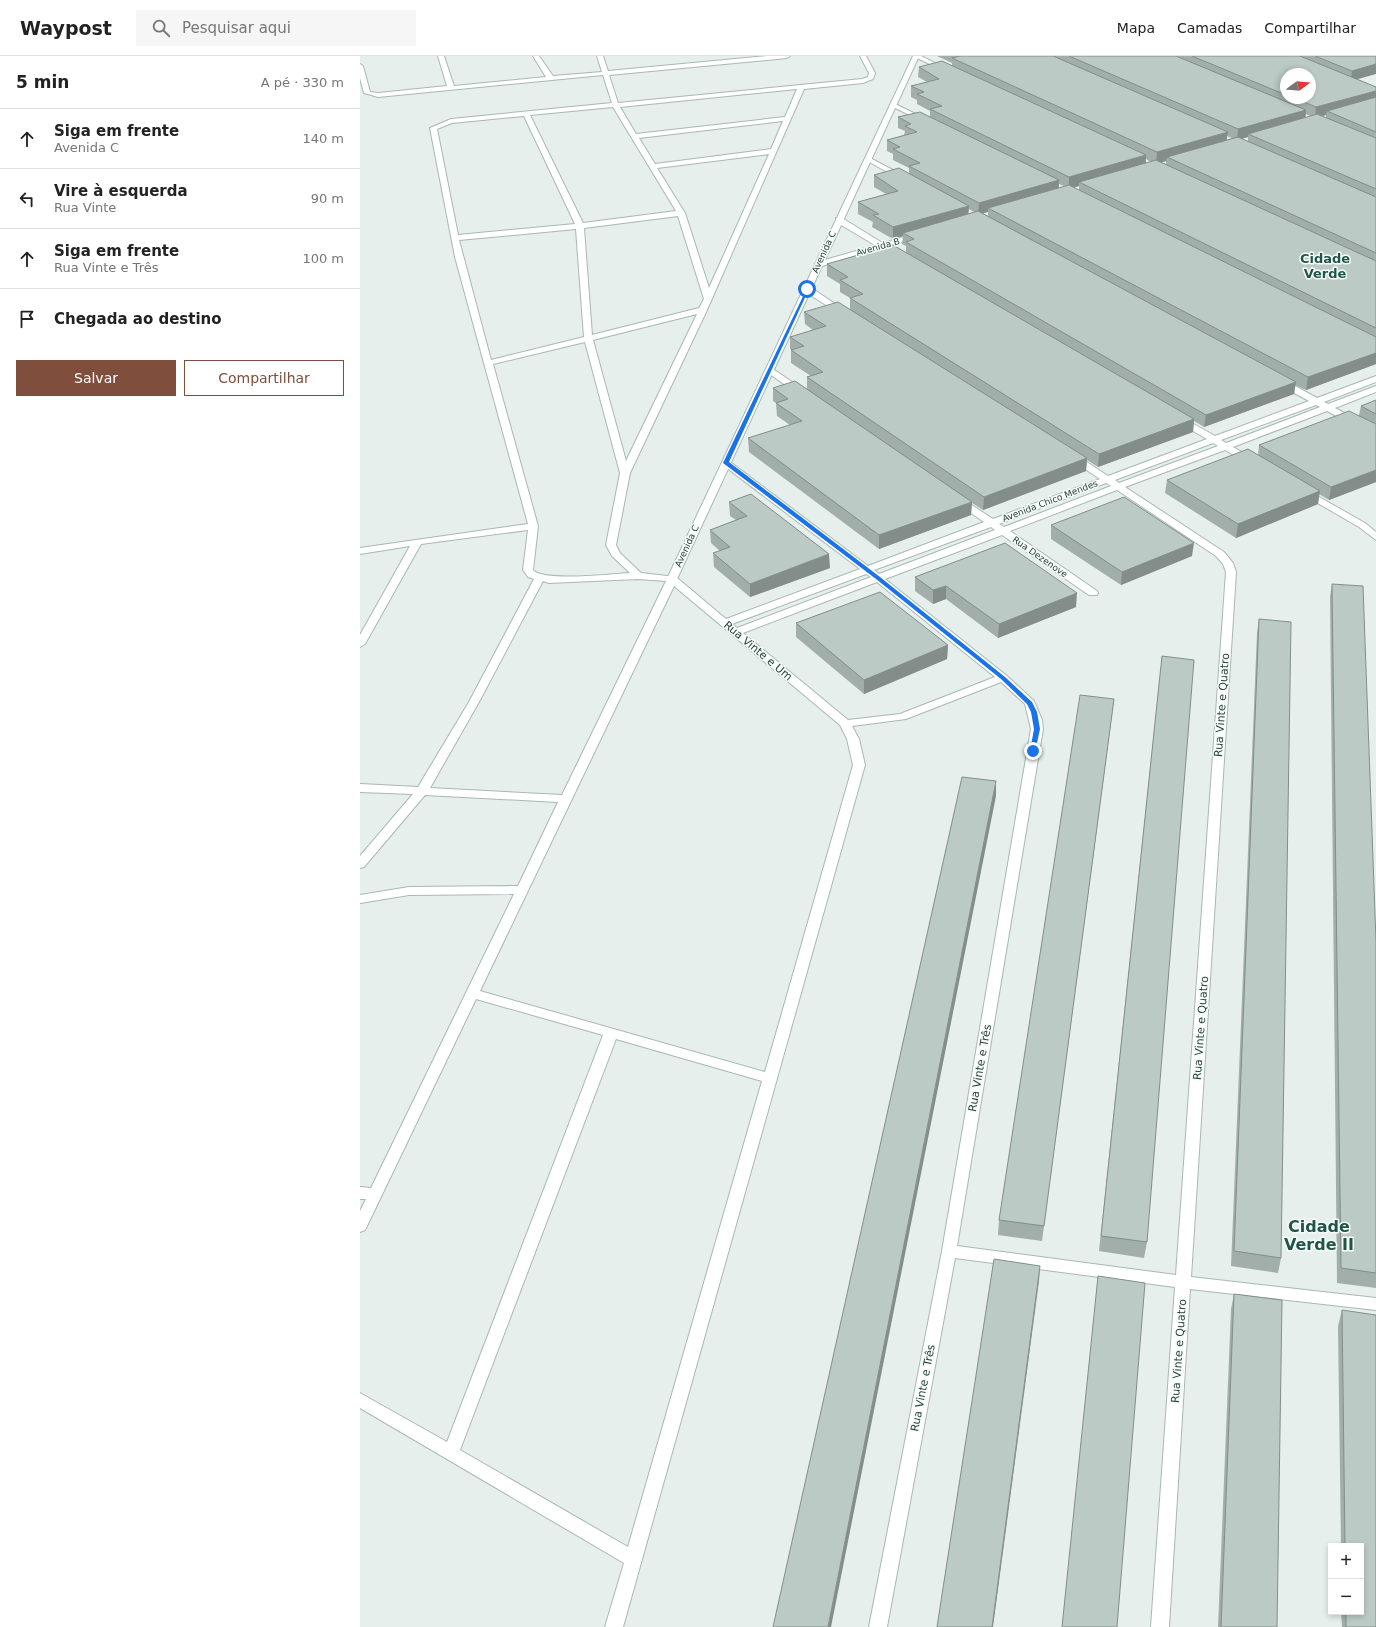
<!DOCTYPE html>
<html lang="pt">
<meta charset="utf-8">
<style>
body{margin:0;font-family:"DejaVu Sans",sans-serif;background:#f6f6f6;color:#222}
.controls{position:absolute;right:12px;bottom:12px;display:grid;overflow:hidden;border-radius:0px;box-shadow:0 2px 6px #0003}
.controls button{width:36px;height:36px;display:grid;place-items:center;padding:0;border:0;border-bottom:1px solid #e0e0e0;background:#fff;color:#222;font:20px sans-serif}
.compass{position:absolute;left:920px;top:12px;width:36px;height:36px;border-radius:50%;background:#fff;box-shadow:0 2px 6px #0003;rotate:74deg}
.stop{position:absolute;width:12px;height:12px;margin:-9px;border:3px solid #1a73e8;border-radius:50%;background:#fff}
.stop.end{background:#1a73e8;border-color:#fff;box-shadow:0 1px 4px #0008}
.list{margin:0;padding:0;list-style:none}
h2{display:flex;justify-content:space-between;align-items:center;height:52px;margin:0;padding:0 16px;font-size:17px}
h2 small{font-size:13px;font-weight:400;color:#767676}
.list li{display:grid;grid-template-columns:26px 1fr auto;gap:12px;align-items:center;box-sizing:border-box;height:60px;padding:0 16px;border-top:1px solid #e0e0e0}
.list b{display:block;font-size:15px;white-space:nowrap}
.list p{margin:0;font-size:13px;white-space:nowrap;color:#767676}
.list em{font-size:13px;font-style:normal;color:#767676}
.actions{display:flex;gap:8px;padding:12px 16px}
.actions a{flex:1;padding:9px 0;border:1px solid #804e3d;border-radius:0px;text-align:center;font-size:14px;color:#804e3d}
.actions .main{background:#804e3d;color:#fff}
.icon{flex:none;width:22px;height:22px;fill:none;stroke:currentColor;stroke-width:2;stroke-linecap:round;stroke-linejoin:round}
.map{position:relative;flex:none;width:1016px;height:1571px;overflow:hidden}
header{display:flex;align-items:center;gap:24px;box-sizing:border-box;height:56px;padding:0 20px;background:#fff;border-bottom:1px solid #e0e0e0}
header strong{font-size:19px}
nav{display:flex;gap:22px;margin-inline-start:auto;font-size:14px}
.search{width:280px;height:36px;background:#f6f6f6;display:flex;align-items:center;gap:10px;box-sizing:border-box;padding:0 14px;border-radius:0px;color:#767676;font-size:15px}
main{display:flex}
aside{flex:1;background:#fff}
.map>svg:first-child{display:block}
</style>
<header>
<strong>Waypost</strong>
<div class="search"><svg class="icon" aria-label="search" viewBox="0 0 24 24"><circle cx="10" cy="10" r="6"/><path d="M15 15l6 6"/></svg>Pesquisar aqui</div>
<nav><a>Mapa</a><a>Camadas</a><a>Compartilhar</a></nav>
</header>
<main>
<aside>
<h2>5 min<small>A pé · 330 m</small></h2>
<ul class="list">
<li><svg class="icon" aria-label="ahead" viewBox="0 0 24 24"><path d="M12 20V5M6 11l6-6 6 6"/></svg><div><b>Siga em frente</b><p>Avenida C</p></div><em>140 m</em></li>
<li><svg class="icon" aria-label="left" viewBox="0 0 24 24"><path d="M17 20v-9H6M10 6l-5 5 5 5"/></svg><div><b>Vire à esquerda</b><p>Rua Vinte</p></div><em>90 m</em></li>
<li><svg class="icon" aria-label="ahead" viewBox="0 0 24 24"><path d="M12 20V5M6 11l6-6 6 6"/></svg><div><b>Siga em frente</b><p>Rua Vinte e Três</p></div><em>100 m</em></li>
<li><svg class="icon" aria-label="arrive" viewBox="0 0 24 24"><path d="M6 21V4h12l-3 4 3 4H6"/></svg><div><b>Chegada ao destino</b></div></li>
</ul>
<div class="actions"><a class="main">Salvar</a><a>Compartilhar</a></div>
</aside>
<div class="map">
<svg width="1016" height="1571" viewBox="0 0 1016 1571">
<rect width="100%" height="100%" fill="#e6efeb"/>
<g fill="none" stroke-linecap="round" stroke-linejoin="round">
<g stroke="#a8b8b2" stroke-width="2">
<path id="street" d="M78,0H84L94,30L186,21L173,0H179L193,20L242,16L237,0H243L248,15L407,0H430L427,2L249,19L258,47L502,23L508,21L509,17L500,0H506L515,17L513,23L503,27L444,33L347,254L270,417L256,489L260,497L281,517L316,521L366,563L500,513L363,409V405H369L508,510L624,466L595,446V442H601L633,463L740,423L710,403V399H716L748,420L847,383L817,366V362H823L855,380L949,345L918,328V324H924L957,342L1016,320V326L964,346L968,348L1016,330V336L975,352L1016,374V381L967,355L873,391L894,403V407H888L865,394L765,431L864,496L873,507L876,516L831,1221L1016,1242V1254L830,1233L809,1571H791L815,1231L595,1202L527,1571H509L582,1195L671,673L665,648L641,626L546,663L492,670L499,683L505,709L263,1571H245L264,1507L0,1352V1337L87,1386L243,979L116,943L7,1170L5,1174L0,1176V1155L6,1143H0V1131L11,1132L154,838L49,839L0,847V839L49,831L158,830L198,746L65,739L4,811L0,812V800L53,738L0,736V728L58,731L109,646L174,523L168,521L163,514L168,474L61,488L5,588L0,591V579L50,490L0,498V492L168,468L95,201L70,72L91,63L252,47L243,19L18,41L4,37L0,22V8L3,10L10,36L18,37L87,30ZM437,33L425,61L276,78L260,51ZM253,51L316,155L223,167L170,59ZM164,60L215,168L98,179L77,73L92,67ZM423,65L411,93L295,108L279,82ZM409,98L349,232L325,157L297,112ZM318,160L344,243L339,252L232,279L224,172ZM216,173L224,281L131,304L99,184ZM337,258L266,405L233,284ZM225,286L260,417L246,489L252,500L270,517C252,518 183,526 173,514L178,470L133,308ZM956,349L960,351L866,387L861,384ZM853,387L858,390L759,427L755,424ZM746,427L751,430L644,471L639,468ZM757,434L856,500L863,508L866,516L816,1219L597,1190L683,673L682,664L674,645L647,620L525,523L642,479L729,539H737L738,537L737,535L650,475ZM631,471L635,474L519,518L514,514ZM506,518L511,521L377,572L372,568ZM278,523L306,525L202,739L70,732L119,646L183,525L189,527ZM517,526L635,621L540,658L488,664L383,577ZM314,530L480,669L487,683L493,709L405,1016L120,935ZM256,983L402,1025L268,1491L100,1394Z
M553,0H561L589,14L584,15Z
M533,47L568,64L569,65L564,66L531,50L530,49Z
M506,102H510L548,122L541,124L506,104Z
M476,162H482L537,196L530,198L476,166Z
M444,231H450L487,256L480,258L444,235Z
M410,311L444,334V338H438L407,316V312Z
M945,433L1005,467L1016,476V484L999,471L942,438V434Z"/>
</g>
<g stroke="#a4bbb3" stroke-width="2">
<path id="secondary" d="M553,0H559L465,204L554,178L561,180L462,210L317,523L316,525H308L307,523Z"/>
</g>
<use href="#street" fill="#fff" fill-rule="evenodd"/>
<use href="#secondary" fill="#fff" fill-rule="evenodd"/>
</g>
<path fill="#a1aea9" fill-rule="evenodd" d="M577,0H1016L997,23L1016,31V308L946,334L935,329L934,338L844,371L834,365L833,376L738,411L727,404L726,415L623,454L612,447L611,459L519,493L389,396L388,382L430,369L417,360L416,347L413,345V332L447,333V321L451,320L431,307V294H432L430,293V281L453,274L445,268L444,256L490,253V242L480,236V228L467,220V208L546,197V190L542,188L543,180L533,183L512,171L513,166L498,158V146L526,138L514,131V119L549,118V112L533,104V98L527,95V84L544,79L545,75L538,72V61L570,60V55L557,48V44L551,41V30L567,26L558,21L559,11L592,9V7ZM926,18L950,42H926ZM946,58L950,60L945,62ZM966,59V62L961,60ZM867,80L869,81L872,82L867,84ZM888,81V85L882,83ZM786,103L791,106L786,107ZM806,105V108L801,106ZM699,128L704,130L699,132ZM719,130V134L713,131ZM609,153L614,156L608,158ZM628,156V160L623,157Z
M1016,344V426L969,444L959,438L958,448L876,482L805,437L807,424L898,399L899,389L999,359L1001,350Z
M369,446L470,512L390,541L354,511L353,497L360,495L351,487L350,474L376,464L370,460Z
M691,469L832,500L761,529L691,483Z
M555,521L716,551L638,582L586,543L573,548L555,535Z
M972,528L1016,885V1232L977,1227L970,541Z
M899,563L921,1202L918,1217L871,1210L897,577Z
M436,567L588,589L587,603L504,638L436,581Z
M802,600L787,1186L784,1202L739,1195Z
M754,643L682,1185L638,1179L639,1164Z
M874,1238L917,1571H858L871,1253Z
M982,1254L1016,1571H982L981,1556H1001V1490H981L978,1270Z"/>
<path fill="#838d89" d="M1016,8V18L991,25L992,15Z
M1016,35V45L967,55L966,59L955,62L956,51Z
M946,54L945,65L888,78V81L877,84L878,73Z
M868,76L866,87L807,101L806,105L796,108L797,96Z
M786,99L785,111L719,126V130L709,133V121Z
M699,124L698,136L628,152V156L618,158L619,147Z
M609,150L608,161L543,177V180L533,183V171Z
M1016,297V308L946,334L948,321Z
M936,326L934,338L844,371L846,359Z
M834,363L833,376L738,411L739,398Z
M727,402L726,415L623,454L624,441Z
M1016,414V426L969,444L971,431Z
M960,435L958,448L876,482L878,468Z
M612,446L611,459L519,493V479Z
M834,487L832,500L761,529L762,516Z
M469,498L470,512L390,541V528Z
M586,530V543L573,548V534Z
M717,537L716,551L638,582L639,568Z
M588,589L587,603L504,638V624Z
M754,643L752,657L682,1185L684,1170Z
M636,725V740L471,1571H468Z
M680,1210L679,1225L633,1571H632Z"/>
<path fill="#bbcac4" stroke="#838d89" d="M600,0H693L868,76L797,96L592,2Z
M709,0H816L946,54L878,73Z
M832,0H940L1016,31V35L956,51L934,42H950V18H926V39Z
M955,0H1016V8L992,15Z
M582,5L786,99L709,121L570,53L582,50L557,38L564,36L551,30L579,23L559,11Z
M1016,41V76L967,55Z
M560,56L699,124L619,147L549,110L560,107L533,93L540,91L527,84L557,76L545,70L551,68L538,61Z
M957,58L1016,82V133L888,78Z
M878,81L1016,141V197L807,101Z
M796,104L1016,205V272L719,126Z
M539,112L609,150L533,171L513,159L519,158L498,146L538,135L514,119Z
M709,129L1016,281V297L948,321L628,152Z
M618,155L936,326L846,359L546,186L554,183L543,177Z
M533,189L834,363L739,398L490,242L503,238L480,224L488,221L467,208Z
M478,246L727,402L624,441L447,321L463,316L431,294L444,290L430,281L466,270L444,256Z
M435,325L612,446L519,479L388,382L442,365L416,347L428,343L413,332Z
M1016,344V358L1001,350Z
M989,355L1016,368V414L971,431L899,389Z
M888,393L960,435L878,468L807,424Z
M391,438L469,498L390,528L353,497L370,491L350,474L387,460L369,446Z
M764,441L834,487L762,516L691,469Z
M645,487L717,537L639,568L586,530L573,534L555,521Z
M972,528L1003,530L1016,885V1217L981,1212Z
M520,536L588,589L504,624L436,567Z
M899,563L931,566L921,1202L874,1195Z
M802,600L834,604L787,1186L741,1180Z
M720,639L754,643L684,1170L639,1164Z
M602,721L636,725L468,1571H413Z
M634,1203L680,1210L632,1571H577Z
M738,1220L785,1227L757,1571H702Z
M874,1238L922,1244L917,1571H861Z
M982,1254L1016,1259V1571H986V1556H1001V1490H985Z"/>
<path fill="#1a73e8" d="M447,232L449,233L369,406L520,521L645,621L672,646L677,656L680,673L675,696L670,695L674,673L671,656L667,648L641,623L516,523L363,407Z"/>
<g text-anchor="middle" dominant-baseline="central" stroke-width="3" stroke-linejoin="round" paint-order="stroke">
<g font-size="9" fill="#24423a" stroke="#f7fbf9">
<text transform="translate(518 191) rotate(-16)">Avenida B</text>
<text transform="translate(464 196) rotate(-65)">Avenida C</text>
<text transform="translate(690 445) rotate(-21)">Avenida Chico Mendes</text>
<text transform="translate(327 490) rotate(-65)">Avenida C</text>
<text transform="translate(680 501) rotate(35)">Rua Dezenove</text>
</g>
<g font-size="11" fill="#24423a" stroke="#f7fbf9">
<text transform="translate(398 595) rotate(40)">Rua Vinte e Um</text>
<text transform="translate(862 649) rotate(-86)">Rua Vinte e Quatro</text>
<text transform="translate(841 972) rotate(-86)">Rua Vinte e Quatro</text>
<text transform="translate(620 1012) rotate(-80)">Rua Vinte e Três</text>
<text transform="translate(819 1295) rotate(-86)">Rua Vinte e Quatro</text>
<text transform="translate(563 1332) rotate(-79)">Rua Vinte e Três</text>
</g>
<g font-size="13" font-weight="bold" fill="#1f5548" stroke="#f7fbf9">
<text x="965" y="202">Cidade<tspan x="965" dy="15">Verde</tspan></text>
</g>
<g font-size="16" font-weight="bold" fill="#1f5548" stroke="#f7fbf9">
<text x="959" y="1170">Cidade<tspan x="959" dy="18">Verde II</tspan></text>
</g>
</g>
</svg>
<div class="controls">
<button>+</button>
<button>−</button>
</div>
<svg class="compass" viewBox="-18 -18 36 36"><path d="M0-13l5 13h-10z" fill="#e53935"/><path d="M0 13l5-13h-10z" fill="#767676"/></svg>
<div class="stop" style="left:447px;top:233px"></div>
<div class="stop end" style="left:673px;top:695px"></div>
</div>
</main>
